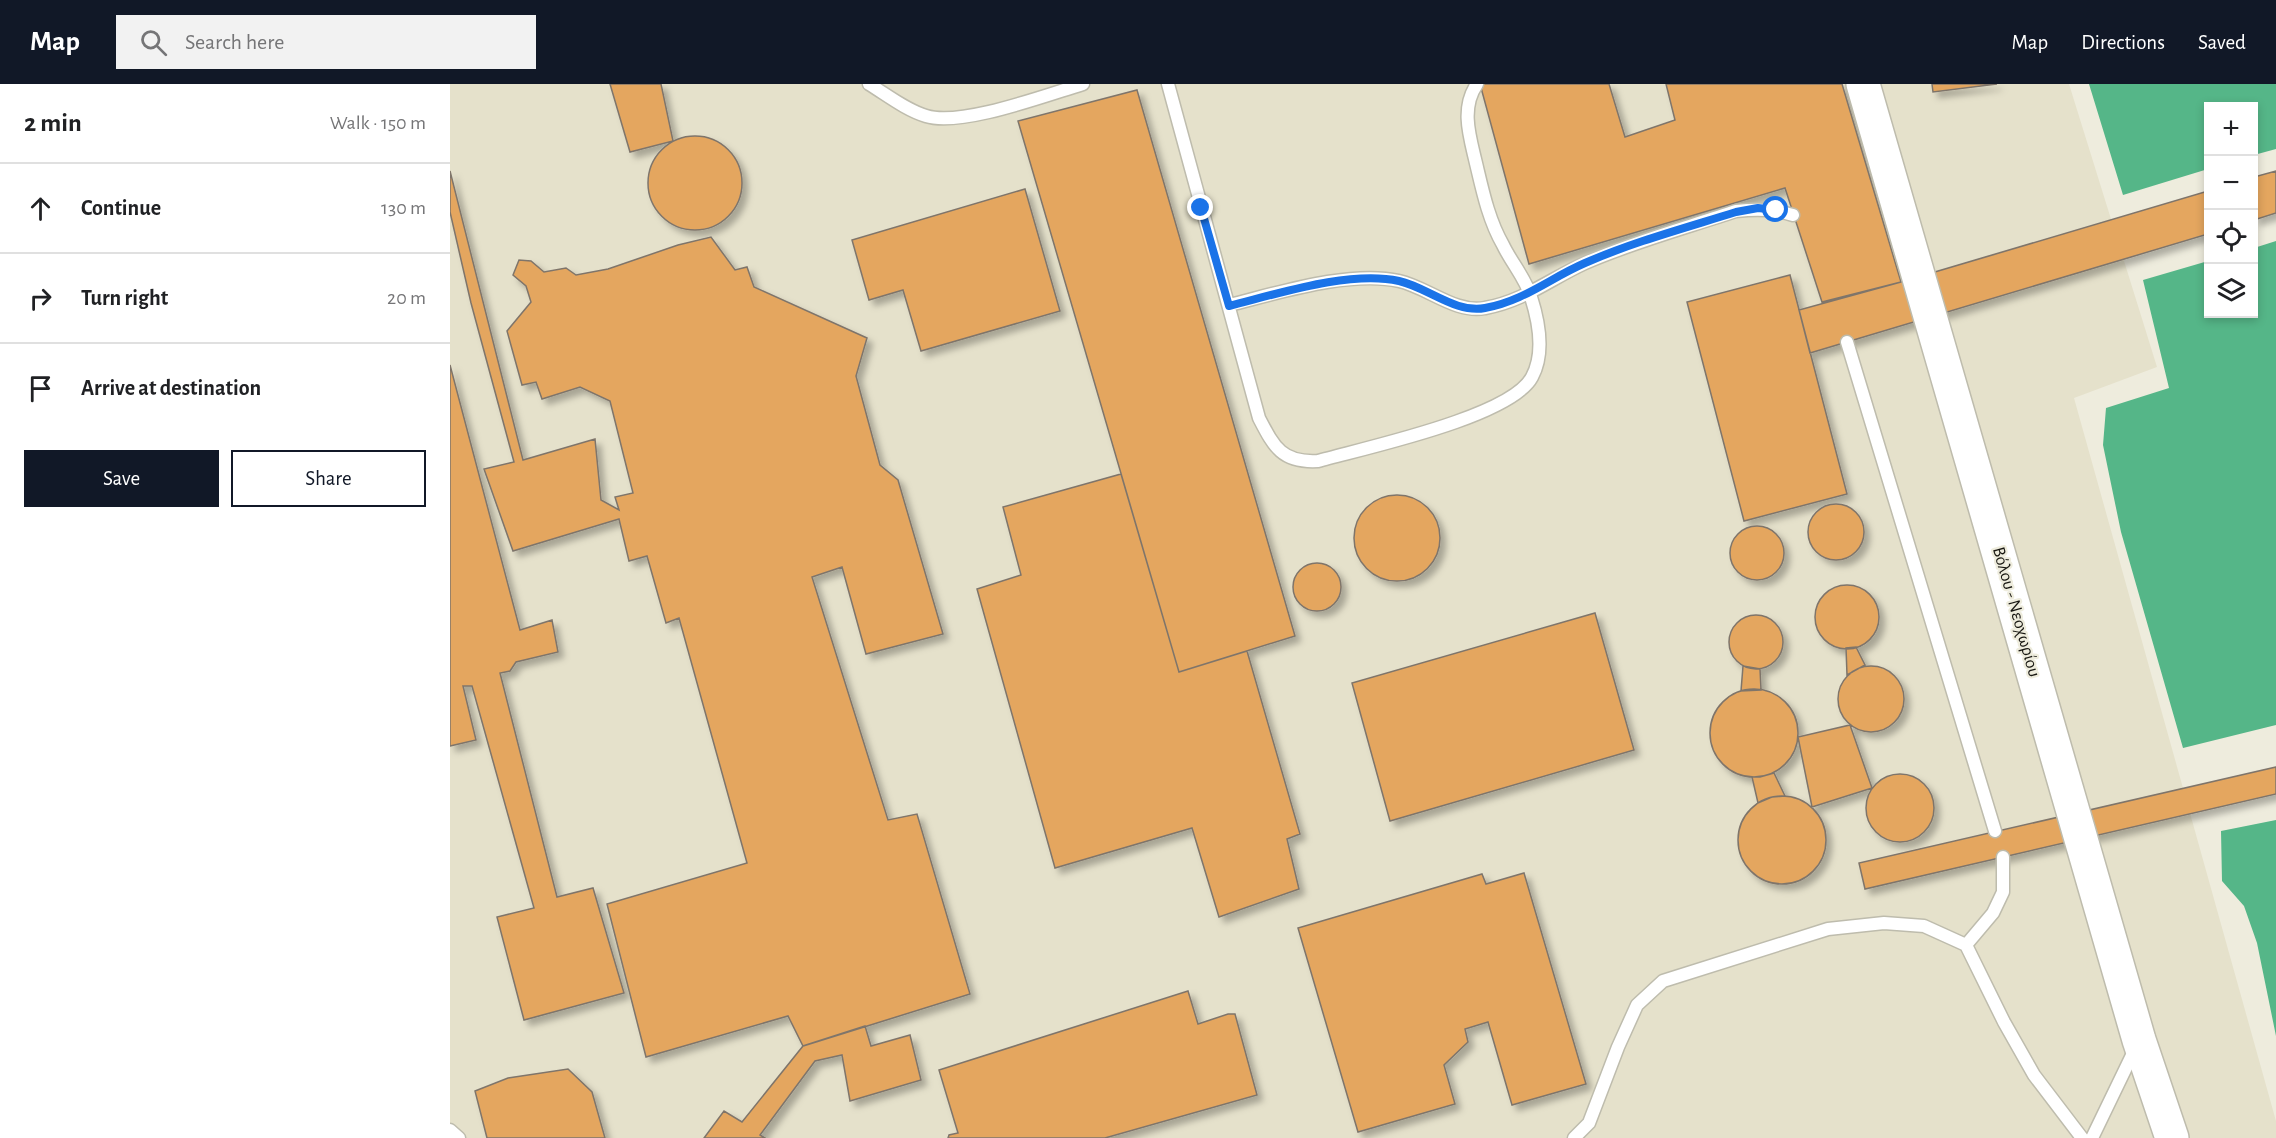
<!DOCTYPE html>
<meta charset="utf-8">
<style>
body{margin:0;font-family:"Alegreya Sans",sans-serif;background:#f2f2f2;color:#202124}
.controls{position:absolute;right:18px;top:18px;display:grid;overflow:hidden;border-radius:0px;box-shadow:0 3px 9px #0003}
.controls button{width:54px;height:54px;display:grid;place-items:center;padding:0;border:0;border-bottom:2px solid #e0e0e0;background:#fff;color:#202124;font:30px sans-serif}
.stop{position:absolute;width:18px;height:18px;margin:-14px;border:4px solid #1a73e8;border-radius:50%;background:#fff}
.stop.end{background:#1a73e8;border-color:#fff;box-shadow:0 2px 6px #0008}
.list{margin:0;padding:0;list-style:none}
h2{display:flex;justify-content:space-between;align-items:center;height:78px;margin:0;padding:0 24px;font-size:26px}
h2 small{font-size:20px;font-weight:400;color:#757577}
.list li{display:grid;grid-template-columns:39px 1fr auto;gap:18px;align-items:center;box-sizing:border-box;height:90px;padding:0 24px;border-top:2px solid #e0e0e0}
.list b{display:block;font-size:22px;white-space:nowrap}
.list em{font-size:20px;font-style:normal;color:#757577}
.actions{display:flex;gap:12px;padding:18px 24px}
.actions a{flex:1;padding:14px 0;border:2px solid #111827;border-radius:0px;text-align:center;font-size:21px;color:#111827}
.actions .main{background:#111827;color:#fff}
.icon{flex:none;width:33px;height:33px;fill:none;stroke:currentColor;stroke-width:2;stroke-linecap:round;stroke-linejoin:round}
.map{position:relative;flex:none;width:1826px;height:1054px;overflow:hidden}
header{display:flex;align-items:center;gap:36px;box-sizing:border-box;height:84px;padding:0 30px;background:#111827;color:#fff}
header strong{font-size:28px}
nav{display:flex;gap:33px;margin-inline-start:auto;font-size:21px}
.search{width:420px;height:54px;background:#f2f2f2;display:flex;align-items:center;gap:15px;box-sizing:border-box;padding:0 21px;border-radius:0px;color:#757577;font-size:22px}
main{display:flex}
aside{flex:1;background:#fff}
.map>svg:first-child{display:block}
</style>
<header>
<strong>Map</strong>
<div class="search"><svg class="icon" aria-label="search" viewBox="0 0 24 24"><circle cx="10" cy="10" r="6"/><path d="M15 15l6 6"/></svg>Search here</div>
<nav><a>Map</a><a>Directions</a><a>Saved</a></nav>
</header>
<main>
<aside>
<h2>2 min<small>Walk · 150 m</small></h2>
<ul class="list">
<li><svg class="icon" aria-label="ahead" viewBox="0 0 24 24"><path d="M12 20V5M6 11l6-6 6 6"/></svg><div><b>Continue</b></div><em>130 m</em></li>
<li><svg class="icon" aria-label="right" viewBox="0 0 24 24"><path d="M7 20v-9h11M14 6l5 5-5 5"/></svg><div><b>Turn right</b></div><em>20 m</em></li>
<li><svg class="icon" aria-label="arrive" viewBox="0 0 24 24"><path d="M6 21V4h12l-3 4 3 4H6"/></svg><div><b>Arrive at destination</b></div></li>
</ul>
<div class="actions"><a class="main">Save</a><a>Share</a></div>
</aside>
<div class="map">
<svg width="1826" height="1054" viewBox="0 0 1826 1054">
<defs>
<filter id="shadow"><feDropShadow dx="5.5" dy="5.5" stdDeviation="3" flood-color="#0004"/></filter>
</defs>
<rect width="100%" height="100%" fill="#eeecdd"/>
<path fill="#e5e1cb" d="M0,0H1619L1707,283L1624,314L1826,1037V1054H0Z"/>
<path fill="#55b688" d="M1639,0H1826V65L1804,71V22H1758V85L1673,111Z
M1826,157V641L1733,664L1671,448L1653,361L1656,324L1719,304L1693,196L1758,177V230H1804V164Z
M1826,736V952L1807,859L1794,822L1772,797L1771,747Z"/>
<path fill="#e4a65f" stroke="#7f756b" stroke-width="1.5" filter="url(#shadow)" d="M160,0H211L223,57L180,68Z
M1030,0H1159L1175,53L1225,36L1216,0H1392L1451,198L1372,218L1335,104L1079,180Z
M1482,0H1547L1483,8Z
M687,6L845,552L729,588L568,37Z
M198 99a47 47 0 1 1 94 0a47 47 0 1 1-94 0Z
M0,87L73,376L145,355L151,416L169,426L165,413L183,409L160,317L130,303L92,315L86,298L72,301L57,247L81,218L76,202L63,191L69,176L81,177L94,188L116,184L126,191L158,185L228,161L261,153L285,186L297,183L304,203L417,254L406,292L430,381L448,396L493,550L416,570L392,483L362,493L438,736L467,730L520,910L353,962L338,932L196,973L157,820L297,779L229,534L216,539L197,472L179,477L169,435L63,467L34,385L64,378L21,219L0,128Z
M1826,87V129L1804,136V93Z
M575,105L610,227L471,267L453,206L419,216L402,156Z
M1758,107V150L1360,269L1349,226L1451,198Z
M1340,191L1397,410L1294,437L1237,218Z
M0,281L70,546L102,536L108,568L66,578L60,587L50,589L107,813L143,804L174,909L74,936L47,833L84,824L22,602H13L26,656L0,662Z
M671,390L729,588L797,567L850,750L837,755L849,805L769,833L742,744L605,784L527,505L571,491L553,423Z
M904 454a43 43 0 1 1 86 0a43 43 0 1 1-86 0Z
M1358 448a28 28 0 1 1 56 0a28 28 0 1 1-56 0Z
M1280 469a27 27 0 1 1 54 0a27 27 0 1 1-54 0Z
M843 503a24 24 0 1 1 48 0a24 24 0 1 1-48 0Z
M1365 533a32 32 0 1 1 64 0a32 32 0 1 1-64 0Z
M1145,529L1184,666L940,737L902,599Z
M1279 558a27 27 0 1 1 54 0a27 27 0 1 1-54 0Z
M1406,563L1415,581L1397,591L1396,564Z
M1388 615a33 33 0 1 1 66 0a33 33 0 1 1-66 0Z
M1293,582L1310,585L1311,606L1291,607Z
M1260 649a44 44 0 1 1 88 0a44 44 0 1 1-88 0Z
M1400,641L1422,704L1362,723L1348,653Z
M1826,683V710L1415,805L1409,779Z
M1324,689L1335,712L1322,713L1308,719L1302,693H1310Z
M1416 724a34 34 0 1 1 68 0a34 34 0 1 1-68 0Z
M1288 756a44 44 0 1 1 88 0a44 44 0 1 1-88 0Z
M1074,789L1136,1000L1062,1021L1038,938L1015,945L1018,958L994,981L1005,1020L908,1048L848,844L1032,790L1036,800Z
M738,907L748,940L778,930H785L807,1011L655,1054H498L499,1051L508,1049L489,986Z
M415,942L421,962L460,951L471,996L400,1017L392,971L365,977L310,1051L315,1054H254L274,1027L292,1038L353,962Z
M118,985L142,1008L155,1054H37L25,1007L58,994Z"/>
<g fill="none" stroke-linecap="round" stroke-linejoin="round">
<g stroke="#bebcad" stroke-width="15">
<path id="lane" d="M419,0C437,11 456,26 476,32C511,43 596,11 633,0
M718,0L809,334C824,363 832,379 868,377C914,364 1061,333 1082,293C1095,269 1089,238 1081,213C1076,195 1061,178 1053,161C1038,135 1032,104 1025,75C1019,50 1011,23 1027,0
M779,221C828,209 900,186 949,197C977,203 1006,230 1035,224C1074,217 1100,195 1135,179C1183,158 1235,144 1286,127C1307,125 1323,125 1343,131
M1397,258L1545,747
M1516,861L1543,829L1553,808V773
M0,1046L9,1054
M1124,1054L1139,1039L1168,963L1187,921L1213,897L1378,845L1434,839L1474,842L1516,861L1554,938L1584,991L1632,1054
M1642,1054L1686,963"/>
</g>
<g stroke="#bebcad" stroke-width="36">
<path id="secondary" d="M1413,0L1689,956L1722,1054"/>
</g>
<use href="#lane" stroke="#fff" stroke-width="12"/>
<use href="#secondary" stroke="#fff" stroke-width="33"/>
</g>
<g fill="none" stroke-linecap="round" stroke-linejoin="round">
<path stroke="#1a73e8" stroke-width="8" d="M751,124L779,222C827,210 900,186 949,197C977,203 1006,230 1035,224C1074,217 1100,194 1135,179C1183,158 1235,144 1286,128L1308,124L1326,126"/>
</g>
<g text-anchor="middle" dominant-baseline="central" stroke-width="4.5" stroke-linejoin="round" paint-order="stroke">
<g font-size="18" fill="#171611" stroke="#eeecdd">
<text transform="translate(1566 528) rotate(74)">Βόλου - Νεοχωρίου</text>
</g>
</g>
</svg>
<div class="controls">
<button>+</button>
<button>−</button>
<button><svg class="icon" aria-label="locate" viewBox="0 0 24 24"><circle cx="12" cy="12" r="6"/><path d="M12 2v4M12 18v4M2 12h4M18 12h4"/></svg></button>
<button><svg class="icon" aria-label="layers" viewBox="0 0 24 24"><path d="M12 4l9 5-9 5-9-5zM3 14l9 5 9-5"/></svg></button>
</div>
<div class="stop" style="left:1326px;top:126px"></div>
<div class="stop end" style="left:751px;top:124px"></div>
</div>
</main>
